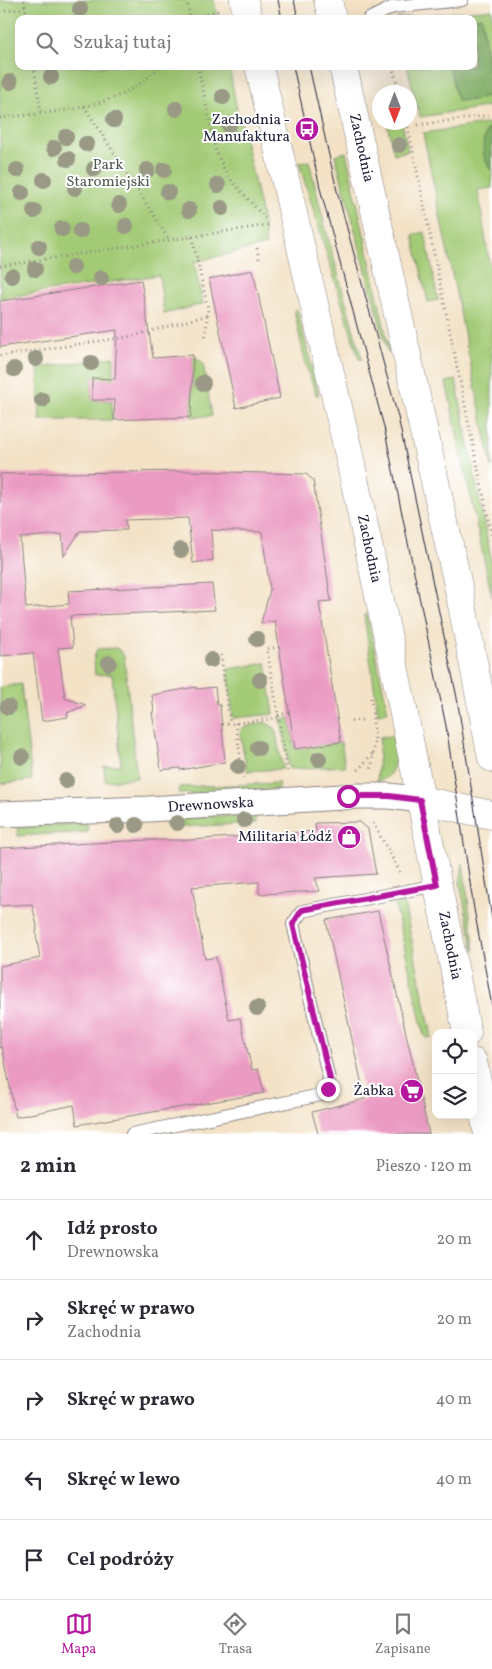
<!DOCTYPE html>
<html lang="pl">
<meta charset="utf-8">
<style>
body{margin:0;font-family:Vollkorn,serif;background:#f2f2f3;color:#2b2b33}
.controls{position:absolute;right:15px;bottom:15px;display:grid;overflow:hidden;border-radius:10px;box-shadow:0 5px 20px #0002}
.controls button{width:45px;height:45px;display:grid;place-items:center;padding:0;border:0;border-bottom:1px solid #e1e1e2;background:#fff;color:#2b2b33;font:25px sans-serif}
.compass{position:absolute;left:372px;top:85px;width:45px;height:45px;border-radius:50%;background:#fff;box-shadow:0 5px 20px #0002;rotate:180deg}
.stop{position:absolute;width:15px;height:15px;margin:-11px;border:4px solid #b5179e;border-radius:50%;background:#fff}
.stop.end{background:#b5179e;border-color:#fff;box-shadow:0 1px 5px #0008}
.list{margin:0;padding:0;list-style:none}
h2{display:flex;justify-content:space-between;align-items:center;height:65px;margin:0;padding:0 20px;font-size:21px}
h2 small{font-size:16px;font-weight:400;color:#7c7c81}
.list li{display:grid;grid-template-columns:32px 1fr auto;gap:15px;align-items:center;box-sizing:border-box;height:80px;padding:0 20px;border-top:1px solid #e1e1e2}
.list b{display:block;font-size:19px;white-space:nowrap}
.list p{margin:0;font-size:16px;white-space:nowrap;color:#7c7c81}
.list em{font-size:16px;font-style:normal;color:#7c7c81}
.icon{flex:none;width:28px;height:28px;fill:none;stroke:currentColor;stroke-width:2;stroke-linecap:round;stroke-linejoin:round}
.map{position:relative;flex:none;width:492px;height:1134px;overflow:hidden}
.search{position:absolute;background:#fff;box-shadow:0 5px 20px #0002;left:15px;right:15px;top:15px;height:55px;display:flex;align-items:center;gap:12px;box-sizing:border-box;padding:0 18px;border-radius:10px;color:#7c7c81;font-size:19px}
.sheet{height:465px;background:#fff}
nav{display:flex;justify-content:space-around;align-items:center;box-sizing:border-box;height:70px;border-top:1px solid #e1e1e2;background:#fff;font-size:14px;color:#7c7c81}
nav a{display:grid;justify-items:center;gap:2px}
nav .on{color:#b5179e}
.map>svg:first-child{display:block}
</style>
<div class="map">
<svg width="492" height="1134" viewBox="0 0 492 1134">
<rect width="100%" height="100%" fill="#fff"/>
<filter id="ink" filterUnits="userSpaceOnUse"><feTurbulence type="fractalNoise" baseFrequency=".02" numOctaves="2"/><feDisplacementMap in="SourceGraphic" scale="10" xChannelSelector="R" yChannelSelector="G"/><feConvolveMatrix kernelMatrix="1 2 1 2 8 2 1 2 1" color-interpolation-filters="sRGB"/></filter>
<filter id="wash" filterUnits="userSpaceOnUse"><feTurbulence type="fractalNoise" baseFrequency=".0096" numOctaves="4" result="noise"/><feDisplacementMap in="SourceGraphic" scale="20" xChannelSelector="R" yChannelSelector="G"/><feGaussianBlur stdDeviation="1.12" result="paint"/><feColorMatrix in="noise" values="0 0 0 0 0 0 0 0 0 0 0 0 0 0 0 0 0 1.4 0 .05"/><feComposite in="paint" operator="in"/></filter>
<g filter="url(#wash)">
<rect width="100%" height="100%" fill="#f3e2c6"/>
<path fill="#a3cb76" stroke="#627658" d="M0,0H214L218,19H19V66H229L239,121H241L264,226L266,245L194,262L203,304L164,314L159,275L0,298Z
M492,9V106L420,117L407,66H473V19L396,18Z
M387,123H402L408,151L394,154Z
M492,123V188L478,190L492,281V468L423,133Z
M346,152L390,353H388L335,155Z
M309,161L325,227L362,359H359L299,163Z
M425,232L438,300L428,302L413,235Z
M297,309L319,395H316L306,366L294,310Z
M193,355L203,363L212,416L191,417Z
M114,357L113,379H92V400H112V420H40L38,368Z
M456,380L492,564V597L446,382Z
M367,614L388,712L378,714L364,615Z
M117,648L124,656L137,778L105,781L104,766L121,765L112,674L95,675L94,658L97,649Z
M266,663L274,714L233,718L228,669Z
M21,684L32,780L0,784V687Z
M290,718L295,748L341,742L345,766L289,769L281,719Z
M265,722L275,728L283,769L247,771L240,734L242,728Z
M392,736C397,752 398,777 377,782L380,737Z
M279,783V789L179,794V787Z
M255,814L256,823L166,828L165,819Z
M87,823L88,832L18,836L17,827Z
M463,863L475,951H474L460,884Z
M404,903L432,1037L427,1038L424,1035L395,905Z"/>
<path fill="#82af67" stroke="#526851" d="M482,17L491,94L475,100L457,101L449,66H473V19H463Z
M488,128L492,129V171C481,158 481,143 488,128Z"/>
<g id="blocks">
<path fill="#eb9bc2" d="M253,270L280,398L236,408L209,279Z
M141,280L153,358L193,355L191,417L114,420L115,400H92V378L115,379L117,330L0,347V301Z
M186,471L306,474L313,480L331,601L319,602L341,742L295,749L275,621L261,623L270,590L262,532L211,530L213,560L193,563L188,518L125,520L127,530L80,531L64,556L62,534L20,538L26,608L69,604L68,591L212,584L215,610L70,616L73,647L58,648L65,698L86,705L67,713L68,717L42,721L33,653L0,656V474Z
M196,687V689L215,687L217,705H220L225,762L180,770V768L161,770L152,712H154L152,695Z
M360,822L368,829L376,874L315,878L320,891L259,894V882L192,887L205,959L216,957L229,1020L240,1018L252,1070L258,1069L264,1093L77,1125L74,1105L16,1117L2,1047L0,1048V966L40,958L36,934L37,926L32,904L0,906V848L147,840H191L316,831L315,823Z
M378,911L429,1134H318L312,1112L365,1099L326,920Z"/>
</g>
</g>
<g filter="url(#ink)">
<use href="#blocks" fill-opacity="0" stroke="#8a8280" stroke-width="1"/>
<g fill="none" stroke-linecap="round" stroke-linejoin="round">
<g stroke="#8a8280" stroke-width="14">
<path id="service" d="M369,19L393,7L462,0
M132,1134L321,1095L328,1089L329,1079L293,924L302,911L437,885"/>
</g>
<g stroke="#8a8280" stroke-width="27">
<g id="minor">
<path id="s1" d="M0,814L149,809L358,796H389L421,800"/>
</g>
</g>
<g stroke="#8a8280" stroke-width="29">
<g id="secondary">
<path d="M244,0L248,19"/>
<path d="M328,0L332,19"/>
<path id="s2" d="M259,66L347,446L401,699L467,1033"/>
<path id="s3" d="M343,66L459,590L492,758"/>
<path d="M421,800L492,815"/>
<path d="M473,1062L488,1134"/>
</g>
</g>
<path stroke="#8a8280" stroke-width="3" stroke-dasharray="1 4" stroke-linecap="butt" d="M24,0L27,19
M187,0L190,17L219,11
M0,12L25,8
M34,66L41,113
M198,66L216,152L227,175L265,218
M392,66L400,92
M84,106L170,241
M0,118C54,111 121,111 159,66
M407,122L492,537
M418,125L492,115
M192,237L208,309L205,340
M257,248L259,259
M0,266L268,225
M0,356L133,336L208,315
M279,647L267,649L288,774
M221,655L230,724
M371,698L375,740L371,771
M278,715L289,713
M351,721L364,720
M236,723L243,778
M222,725L278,718
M358,770L374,752
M373,823L400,872"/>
<use href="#service" stroke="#fff" stroke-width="12"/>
<use href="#minor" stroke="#fff" stroke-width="25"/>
<use href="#secondary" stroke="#fff" stroke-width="28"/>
<path stroke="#22223b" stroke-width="1" d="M278,0L282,19
M294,0L298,19
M293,66L321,192L384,427L446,726L474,909L492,1006
M309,66L337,191L398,417L457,698L492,919"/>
</g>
<g fill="#999985">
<circle cx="80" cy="9" r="8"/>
<circle cx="51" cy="77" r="8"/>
<circle cx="10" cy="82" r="8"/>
<circle cx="223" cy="97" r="8"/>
<circle cx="176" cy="109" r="8"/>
<circle cx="114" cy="120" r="8"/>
<circle cx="229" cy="125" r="8"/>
<circle cx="66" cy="137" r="8"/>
<circle cx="86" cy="144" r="8"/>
<circle cx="399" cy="145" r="8"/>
<circle cx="54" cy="148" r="8"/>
<circle cx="68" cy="159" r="8"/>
<circle cx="94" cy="169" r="8"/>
<circle cx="17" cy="170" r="8"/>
<circle cx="147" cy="170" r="8"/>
<circle cx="164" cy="170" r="8"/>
<circle cx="44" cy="180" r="8"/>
<circle cx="218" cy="185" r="8"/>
<circle cx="75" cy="188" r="8"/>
<circle cx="168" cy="192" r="8"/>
<circle cx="22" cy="193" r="8"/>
<circle cx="119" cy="205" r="8"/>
<circle cx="222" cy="208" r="8"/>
<circle cx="189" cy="210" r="8"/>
<circle cx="34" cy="211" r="8"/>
<circle cx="126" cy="226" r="8"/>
<circle cx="62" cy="229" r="8"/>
<circle cx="80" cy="231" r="8"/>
<circle cx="39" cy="247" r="8"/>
<circle cx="73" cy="267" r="8"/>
<circle cx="35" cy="269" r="8"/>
<circle cx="12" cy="276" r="8"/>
<circle cx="101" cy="278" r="8"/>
<circle cx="36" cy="359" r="8"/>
<circle cx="91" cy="363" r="8"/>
<circle cx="14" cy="369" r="8"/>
<circle cx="203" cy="383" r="8"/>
<circle cx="42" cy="400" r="8"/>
<circle cx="181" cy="550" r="8"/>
<circle cx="257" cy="639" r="8"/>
<circle cx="211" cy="660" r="8"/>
<circle cx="109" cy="663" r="8"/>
<circle cx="260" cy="680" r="8"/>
<circle cx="8" cy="707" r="8"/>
<circle cx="258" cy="748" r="8"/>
<circle cx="22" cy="757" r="8"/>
<circle cx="319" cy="759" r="8"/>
<circle cx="238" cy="767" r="8"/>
<circle cx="66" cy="781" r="8"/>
<circle cx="244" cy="820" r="8"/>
<circle cx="177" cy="823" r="8"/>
<circle cx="136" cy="825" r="8"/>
<circle cx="118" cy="826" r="8"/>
<circle cx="257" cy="1008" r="8"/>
</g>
</g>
<g fill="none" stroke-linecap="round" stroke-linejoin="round" filter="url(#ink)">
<path stroke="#b5179e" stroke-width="6" d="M328,1089L330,1079L293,924L302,910L437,885L420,800L389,796H348"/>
</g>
<defs>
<g id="bus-disc" transform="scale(1.25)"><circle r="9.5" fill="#b5179e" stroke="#fff"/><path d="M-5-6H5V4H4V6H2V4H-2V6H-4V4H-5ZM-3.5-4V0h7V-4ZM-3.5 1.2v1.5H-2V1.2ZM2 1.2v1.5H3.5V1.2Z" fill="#fff"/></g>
<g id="shop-disc" transform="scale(1.25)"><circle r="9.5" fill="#b5179e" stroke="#fff"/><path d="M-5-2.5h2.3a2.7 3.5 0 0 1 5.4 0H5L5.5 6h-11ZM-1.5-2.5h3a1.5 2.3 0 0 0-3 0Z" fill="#fff"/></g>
<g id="supermarket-disc" transform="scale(1.25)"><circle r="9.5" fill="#b5179e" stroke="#fff"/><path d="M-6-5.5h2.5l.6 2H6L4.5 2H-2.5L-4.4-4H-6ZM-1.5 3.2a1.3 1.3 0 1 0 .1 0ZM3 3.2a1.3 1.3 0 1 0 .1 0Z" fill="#fff"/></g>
</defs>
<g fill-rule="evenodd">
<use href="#bus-disc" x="307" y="129"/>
<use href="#shop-disc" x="349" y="837"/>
<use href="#supermarket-disc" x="412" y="1091"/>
</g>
<g text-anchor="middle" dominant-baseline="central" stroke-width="4" stroke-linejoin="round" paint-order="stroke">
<g font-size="15" fill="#22223b" stroke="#fff" text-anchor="end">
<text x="290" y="120">Zachodnia -<tspan x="290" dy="17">Manufaktura</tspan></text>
<text x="332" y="837">Militaria Łódź</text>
<text x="394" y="1091">Żabka</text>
</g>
<g font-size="15" fill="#22223b" stroke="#fff">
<text stroke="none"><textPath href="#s3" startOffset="84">Zachodnia</textPath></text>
<text stroke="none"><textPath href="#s2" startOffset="495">Zachodnia</textPath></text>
<text stroke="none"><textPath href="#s1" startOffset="211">Drewnowska</textPath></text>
<text stroke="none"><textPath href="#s2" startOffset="900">Zachodnia</textPath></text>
</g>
<g font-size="15" fill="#4f5d50" stroke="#fff">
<text x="108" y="165">Park<tspan x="108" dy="17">Staromiejski</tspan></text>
</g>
</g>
</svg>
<div class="controls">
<button><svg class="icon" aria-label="locate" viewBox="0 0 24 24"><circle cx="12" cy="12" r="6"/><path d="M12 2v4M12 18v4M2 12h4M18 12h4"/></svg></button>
<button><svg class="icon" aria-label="layers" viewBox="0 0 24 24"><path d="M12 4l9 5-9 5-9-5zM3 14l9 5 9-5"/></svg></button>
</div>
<svg class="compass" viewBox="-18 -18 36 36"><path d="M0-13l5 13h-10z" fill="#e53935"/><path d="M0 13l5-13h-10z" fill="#7c7c81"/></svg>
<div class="stop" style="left:348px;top:796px"></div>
<div class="stop end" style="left:328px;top:1089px"></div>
<div class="search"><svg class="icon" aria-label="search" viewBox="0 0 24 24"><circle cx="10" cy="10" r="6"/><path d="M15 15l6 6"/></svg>Szukaj tutaj</div>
</div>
<section class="sheet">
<h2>2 min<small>Pieszo · 120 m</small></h2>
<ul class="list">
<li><svg class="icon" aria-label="ahead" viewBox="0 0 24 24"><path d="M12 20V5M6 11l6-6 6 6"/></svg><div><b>Idź prosto</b><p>Drewnowska</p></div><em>20 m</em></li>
<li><svg class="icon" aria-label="right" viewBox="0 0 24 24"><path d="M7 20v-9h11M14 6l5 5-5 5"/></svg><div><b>Skręć w prawo</b><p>Zachodnia</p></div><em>20 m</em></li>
<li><svg class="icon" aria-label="right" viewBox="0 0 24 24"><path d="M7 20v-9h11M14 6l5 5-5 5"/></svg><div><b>Skręć w prawo</b></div><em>40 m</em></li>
<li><svg class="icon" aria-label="left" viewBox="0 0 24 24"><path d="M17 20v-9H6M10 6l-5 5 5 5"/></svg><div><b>Skręć w lewo</b></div><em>40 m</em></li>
<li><svg class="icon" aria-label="arrive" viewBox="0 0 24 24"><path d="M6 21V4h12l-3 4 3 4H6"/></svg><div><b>Cel podróży</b></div></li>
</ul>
</section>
<nav>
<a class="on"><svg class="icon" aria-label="map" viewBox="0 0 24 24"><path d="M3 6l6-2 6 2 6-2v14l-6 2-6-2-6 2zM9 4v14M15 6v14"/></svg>Mapa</a>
<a><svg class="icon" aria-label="directions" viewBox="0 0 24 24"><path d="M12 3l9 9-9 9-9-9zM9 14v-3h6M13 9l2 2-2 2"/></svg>Trasa</a>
<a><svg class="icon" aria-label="saved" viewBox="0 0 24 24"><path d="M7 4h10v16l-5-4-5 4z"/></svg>Zapisane</a>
</nav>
